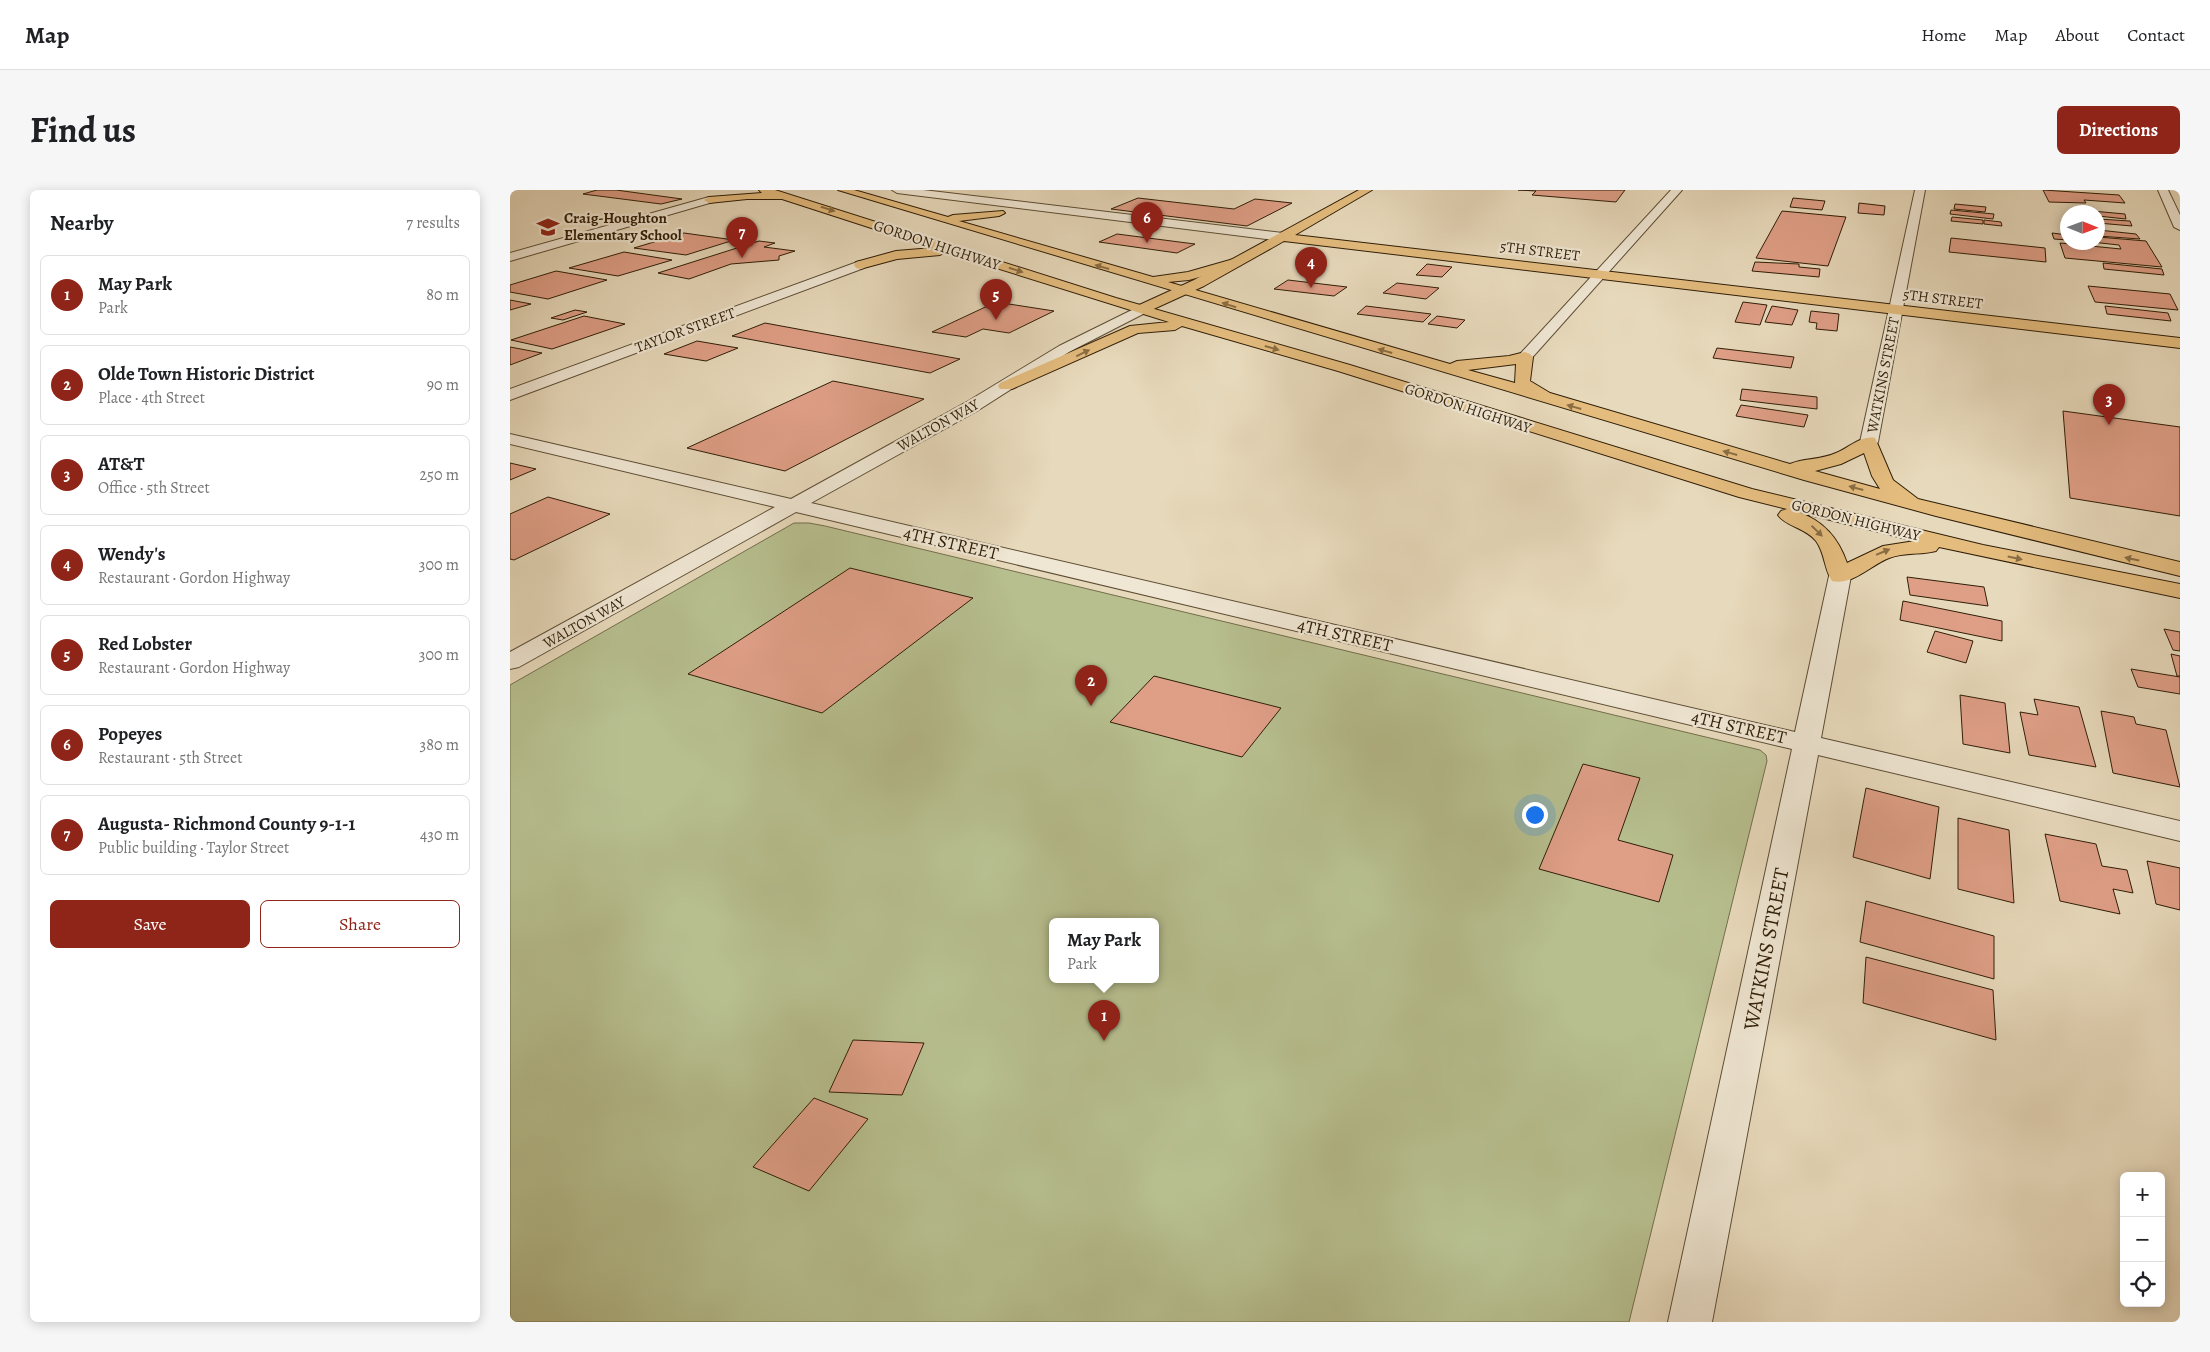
<!DOCTYPE html>
<meta charset="utf-8">
<style>
body{margin:0;font-family:Alegreya,serif;background:#f6f6f6;color:#202124}
.controls{position:absolute;right:15px;bottom:15px;display:grid;overflow:hidden;border-radius:8px;box-shadow:0 2px 12px #0003}
.controls button{width:45px;height:45px;display:grid;place-items:center;padding:0;border:0;border-bottom:1px solid #e0e0e0;background:#fff;color:#202124;font:25px sans-serif}
.compass{position:absolute;left:1550px;top:15px;width:45px;height:45px;border-radius:50%;background:#fff;box-shadow:0 2px 12px #0003;rotate:91deg}
.you{position:absolute;left:1024px;top:624px;width:18px;height:18px;margin:-12px;border:4px solid #fff;border-radius:50%;background:#1a73e8;box-shadow:0 0 0 8px #1a73e833}
.badge{display:grid;place-items:center;width:32px;height:32px;border-radius:50%;background:#8f2418;color:#fff;font-size:16px;font-weight:700}
.pin{position:absolute;translate:-50% -41px;filter:drop-shadow(0 1px 2px #0008)}
.pin::after{content:'';position:absolute;top:26px;width:18px;height:15px;background:inherit;clip-path:polygon(0 0,100% 0,50% 100%)}
.popup{position:absolute;left:539px;top:728px;width:110px;height:65px;box-sizing:border-box;display:grid;place-content:center;border-radius:8px;background:#fff;filter:drop-shadow(0 1px 4px #0005);font-size:16px;white-space:nowrap;color:#757577}
.popup b{font-size:19px;color:#202124}
.popup::after{content:'';position:absolute;left:50%;top:100%;margin-left:-10px;border:10px solid transparent;border-top-color:#fff}
.list{margin:0;padding:0;list-style:none}
h2{display:flex;justify-content:space-between;align-items:center;height:65px;margin:0;padding:0 20px;font-size:21px}
h2 small{font-size:16px;font-weight:400;color:#757577}
.list li{display:grid;grid-template-columns:32px 1fr auto;gap:15px;align-items:center;box-sizing:border-box;height:80px;margin:0 10px 10px;padding:0 10px;border:1px solid #e0e0e0;border-radius:8px}
.list b{display:block;font-size:19px;white-space:nowrap}
.list p{margin:0;font-size:16px;white-space:nowrap;color:#757577}
.list em{font-size:16px;font-style:normal;color:#757577}
.actions{display:flex;gap:10px;padding:15px 20px}
.actions a{flex:1;padding:11px 0;border:1px solid #8f2418;border-radius:8px;text-align:center;font-size:18px;color:#8f2418}
.actions .main{background:#8f2418;color:#fff}
.icon{flex:none;width:28px;height:28px;fill:none;stroke:currentColor;stroke-width:2;stroke-linecap:round;stroke-linejoin:round}
.map{position:relative;flex:none;width:1670px;height:1132px;overflow:hidden;border-radius:8px}
header{display:flex;align-items:center;gap:30px;box-sizing:border-box;height:70px;padding:0 25px;background:#fff;border-bottom:1px solid #e0e0e0}
header strong{font-size:24px}
nav{display:flex;gap:28px;margin-inline-start:auto;font-size:18px}
.intro{display:flex;align-items:center;justify-content:space-between;box-sizing:border-box;height:120px;padding:0 30px}
h1{margin:0;font-size:35px}
.button{padding:12px 22px;border-radius:8px;background:#8f2418;color:#fff;font-size:18px;font-weight:700}
main{display:flex;gap:30px;padding:0 30px}
aside{flex:1;background:#fff;border-radius:8px;box-shadow:0 2px 12px #0003}
.map>svg:first-child{display:block}
</style>
<header>
<strong>Map</strong>
<nav><a>Home</a><a>Map</a><a>About</a><a>Contact</a></nav>
</header>
<div class="intro"><h1>Find us</h1><a class="button">Directions</a></div>
<main>
<aside>
<h2>Nearby<small>7 results</small></h2>
<ul class="list">
<li><span class="badge">1</span><div><b>May Park</b><p>Park</p></div><em>80 m</em></li>
<li><span class="badge">2</span><div><b>Olde Town Historic District</b><p>Place · 4th Street</p></div><em>90 m</em></li>
<li><span class="badge">3</span><div><b>AT&amp;T</b><p>Office · 5th Street</p></div><em>250 m</em></li>
<li><span class="badge">4</span><div><b>Wendy's</b><p>Restaurant · Gordon Highway</p></div><em>300 m</em></li>
<li><span class="badge">5</span><div><b>Red Lobster</b><p>Restaurant · Gordon Highway</p></div><em>300 m</em></li>
<li><span class="badge">6</span><div><b>Popeyes</b><p>Restaurant · 5th Street</p></div><em>380 m</em></li>
<li><span class="badge">7</span><div><b>Augusta- Richmond County 9-1-1</b><p>Public building · Taylor Street</p></div><em>430 m</em></li>
</ul>
<div class="actions"><a class="main">Save</a><a>Share</a></div>
</aside>
<div class="map">
<svg width="1670" height="1132" viewBox="0 0 1670 1132">
<rect width="100%" height="100%" fill="#e7d9bb"/>
<filter id="stains"><feTurbulence type="fractalNoise" baseFrequency=".004" numOctaves="4"/><feColorMatrix values="0 0 0 0 .2 0 0 0 0 .09 0 0 0 0 .02 0 0 0 .5 -.17"/></filter>
<radialGradient id="worn" r=".72"><stop offset=".6" stop-color="#630" stop-opacity="0"/><stop offset="1" stop-color="#630" stop-opacity=".3"/></radialGradient>
<path fill="#b7bf8f" stroke="#736e4b" fill-rule="evenodd" d="M284,333H299L315,336L1250,560L1256,565L1257,571L1119,1132H0V495ZM543,732H645V790H543Z"/>
<path fill="#df9f87" stroke="#2f1e07" d="M87,0H106L172,9L151,14L73,4Z
M1008,0H1115L1106,12L1022,5L1026,1Z
M1533,0L1609,5L1615,13L1574,10L1576,13L1539,12Z
M628,8L724,19L745,9L782,13L737,36L601,19Z
M1283,8L1315,11L1312,20L1280,17Z
M1349,13L1375,16L1374,25L1348,23Z
M1445,14L1476,17L1475,22L1444,19Z
M1441,20L1484,24L1483,29L1440,24Z
M1571,20L1615,24L1616,29L1588,26V22H1571Z
M1272,21L1336,27L1318,76L1246,68Z
M1442,27L1473,30V34L1441,31Z
M1588,29L1620,31L1622,36L1588,33Z
M1474,30L1491,32L1492,36L1474,34Z
M1588,40L1626,44L1630,49L1588,46Z
M174,43L224,50L176,65L124,58Z
M1542,43L1558,45V50L1544,49Z
M607,44L685,54L667,63L589,52Z
M1588,47L1636,51L1652,77L1555,68L1550,53L1611,59L1609,55L1581,52H1588Z
M1441,48L1535,58L1536,72L1439,62Z
M249,51L265,53L254,57L285,61L269,66V70L221,74L179,89L148,83Z
M114,62L162,70L108,86L59,78Z
M1245,72L1289,74V77L1310,79L1309,87L1242,81Z
M1593,73L1652,79L1654,85L1594,79Z
M917,74L942,77L932,87L906,85Z
M46,81L97,90L38,109L0,102V95Z
M778,90L837,97L824,106L764,99Z
M887,93L929,98L916,109L873,103Z
M1578,96L1660,104L1668,120L1585,112Z
M0,110L21,114L0,120Z
M486,112L544,121L499,143L473,139L456,147L422,142Z
M1233,112L1257,115L1250,135L1225,132Z
M856,116L921,124L913,132L847,124Z
M1262,116L1288,120L1282,135L1255,132Z
M1595,116L1658,123L1661,131L1597,124Z
M65,120L77,122L53,130L41,128Z
M1301,121L1329,124L1327,141L1306,139L1307,133L1299,132Z
M74,126L115,134L42,159L1,150Z
M927,126L955,130L947,138L918,134Z
M255,133L450,169L420,183L222,146Z
M187,151L228,158L196,171L154,164Z
M0,157L32,163L0,175Z
M1207,158L1284,167L1281,178L1203,168Z
M323,191L414,209L275,281L177,258Z
M1232,199L1307,207V219L1230,210Z
M1231,215L1298,225L1294,237L1226,226Z
M1553,221L1670,237V326L1560,308Z
M0,273L26,279L0,290Z
M38,307L100,324L4,370L0,369V324Z
M340,378L463,408L312,523L178,484Z
M1397,387L1474,397L1478,416L1400,405Z
M1393,411L1492,431V451L1390,430Z
M1654,439L1670,442V461L1663,460Z
M1425,441L1463,451L1456,473L1417,462Z
M1661,464L1670,466V486H1667Z
M1621,479L1670,487V504L1628,497Z
M644,486L771,518L732,567L600,532Z
M1450,505L1495,513L1500,563L1453,554Z
M1524,509L1569,517L1586,577L1519,565L1510,522L1528,525Z
M1591,521L1624,527L1626,534L1656,540L1670,597L1603,583Z
M1073,574L1130,588L1108,650L1163,665L1149,712L1029,679Z
M1356,598L1429,617L1420,689L1343,667Z
M1448,628L1499,640L1504,713L1448,699Z
M1535,644L1586,654L1592,676L1617,680L1623,703L1603,699L1610,724L1550,711Z
M1637,671L1670,678V720L1646,714Z
M1356,711L1484,746V789L1350,752Z
M1356,767L1483,800L1486,850L1353,813Z
M343,850L414,853L392,905L319,902Z
M304,908L358,929L299,1001L243,977Z"/>
<g fill="none" stroke-linecap="round" stroke-linejoin="round">
<g stroke="#5d4d34" stroke-width="2">
<path id="minor" d="M382,0H413L773,43L779,47L773,51L387,3Z
M1161,0H1172L1020,170H1010L1007,167L1010,164Z
M1405,0H1415L1368,252L1365,256H1353L1350,252Z
M1648,0H1658L1670,25V40L1664,37Z
M199,7L204,10L203,12L0,71V63Z
M350,71L356,75L354,78L0,210V199Z
M632,115L639,119L637,122L559,162L467,221L301,313L1285,542L1319,386L1322,381L1330,379L1338,381L1341,386L1311,548L1670,631V651L1308,565L1202,1132H1158L1282,559L286,322L9,477L0,479V462L265,317L0,254V244L281,309L455,213L549,156Z"/>
</g>
<g stroke="#2f1e07" stroke-width="2">
<path id="major" d="M849,0H862L785,45L1670,148V158L774,51L694,96L637,122L632,123L625,119L627,116L684,90Z"/>
</g>
<g stroke="#2f1e07" stroke-width="2">
<path id="highway" d="M249,0H265L606,108L840,175L1242,299L1473,355L1670,394V408L1429,357L1426,361C1411,365 1395,362 1379,368C1361,375 1342,396 1322,391C1314,379 1315,363 1306,351C1296,338 1275,336 1268,325L1271,321L1277,319L1229,307L828,181L672,136L665,140L628,143L502,199H490L488,196L490,193L620,136L659,132L435,62L430,65L387,69L350,79L346,78L344,75L346,72L386,61L423,58L272,9H237L199,13L194,10L199,7L252,3ZM1288,322L1405,351L1373,356L1337,373C1328,347 1313,331 1288,322Z
M328,0H344L438,27L443,25L493,21L495,23L489,26L449,31L643,87L678,82L727,68L731,69L733,72L731,75L679,90L658,92L940,174L947,171L999,166L1015,162L1020,164L1023,167L1020,191L1040,203L1280,274C1294,268 1311,270 1326,263C1339,258 1351,245 1365,248L1383,290L1408,309L1670,372V386L1426,326L1294,290ZM1006,174L1005,193L958,180ZM1354,263L1362,286L1370,299L1305,281L1331,274Z"/>
</g>
<use href="#minor" fill="#efe6d3" fill-rule="evenodd"/>
<use href="#major" fill="#e4bc7e" fill-rule="evenodd"/>
<use href="#highway" fill="#e4bc7e" fill-rule="evenodd"/>
</g>
<defs><path id="oneway-solid" d="M-6-.8H1V-3.2L6.5 0L1 3.2V.8H-6Z" transform="scale(1.25)"/></defs>
<g fill="#8a6d42">
<use href="#oneway-solid" transform="translate(318 19) rotate(18)"/>
<use href="#oneway-solid" transform="translate(592 77) rotate(-164)"/>
<use href="#oneway-solid" transform="translate(506 80) rotate(18)"/>
<use href="#oneway-solid" transform="translate(719 115) rotate(-163)"/>
<use href="#oneway-solid" transform="translate(762 158) rotate(16)"/>
<use href="#oneway-solid" transform="translate(875 161) rotate(-164)"/>
<use href="#oneway-solid" transform="translate(573 163) rotate(-26)"/>
<use href="#oneway-solid" transform="translate(1064 217) rotate(-164)"/>
<use href="#oneway-solid" transform="translate(1220 263) rotate(-164)"/>
<use href="#oneway-solid" transform="translate(1346 298) rotate(-165)"/>
<use href="#oneway-solid" transform="translate(1307 341) rotate(44)"/>
<use href="#oneway-solid" transform="translate(1373 362) rotate(-23)"/>
<use href="#oneway-solid" transform="translate(1505 368) rotate(12)"/>
<use href="#oneway-solid" transform="translate(1622 369) rotate(-168)"/>
</g>
<defs>
<g id="school-bare" transform="scale(1.725)"><path d="M0-5L7-2L0 1L-7-2ZM-4 1L0 2.5L4 1V4Q0 6-4 4Z" fill="#8f2418" stroke="#efe6d3" stroke-width="2.5" paint-order="stroke"/></g>
</defs>
<g fill-rule="evenodd">
<use href="#school-bare" x="38" y="37"/>
</g>
<g text-anchor="middle" dominant-baseline="central" stroke-width="4.5" stroke-linejoin="round" paint-order="stroke">
<g font-size="15" font-weight="bold" fill="#2f1e07" stroke="#efe6d3" text-anchor="start">
<text x="54" y="28">Craig-Houghton<tspan x="54" dy="17">Elementary School</tspan></text>
</g>
<g font-size="15" fill="#2f1e07" stroke="#efe6d3">
<text transform="translate(427 55) rotate(18)">GORDON HIGHWAY</text>
<text transform="translate(1030 61) rotate(7)">5TH STREET</text>
<text transform="translate(1433 109) rotate(7)">5TH STREET</text>
<text transform="translate(175 140) rotate(-20)">TAYLOR STREET</text>
<text transform="translate(1373 185) rotate(-79)">WATKINS STREET</text>
<text transform="translate(958 218) rotate(18)">GORDON HIGHWAY</text>
<text transform="translate(428 235) rotate(-29)">WALTON WAY</text>
<text transform="translate(1346 330) rotate(14)">GORDON HIGHWAY</text>
<text transform="translate(74 432) rotate(-29)">WALTON WAY</text>
</g>
<g font-size="18" fill="#2f1e07" stroke="#efe6d3">
<text transform="translate(441 353) rotate(13)">4TH STREET</text>
<text transform="translate(835 445) rotate(13)">4TH STREET</text>
<text transform="translate(1229 537) rotate(13)">4TH STREET</text>
</g>
<g font-size="21" fill="#2f1e07" stroke="#efe6d3">
<text transform="translate(1256 759) rotate(-79)">WATKINS STREET</text>
</g>
</g>
<rect width="100%" height="100%" filter="url(#stains)"/>
<rect width="100%" height="100%" fill="url(#worn)"/>
</svg>
<div class="controls">
<button>+</button>
<button>−</button>
<button><svg class="icon" aria-label="locate" viewBox="0 0 24 24"><circle cx="12" cy="12" r="6"/><path d="M12 2v4M12 18v4M2 12h4M18 12h4"/></svg></button>
</div>
<svg class="compass" viewBox="-18 -18 36 36"><path d="M0-13l5 13h-10z" fill="#e53935"/><path d="M0 13l5-13h-10z" fill="#757577"/></svg>
<div class="you"></div>
<div class="pin badge" style="left:594px;top:851px">1</div>
<div class="popup"><b>May Park</b>Park</div>
<div class="pin badge" style="left:581px;top:516px">2</div>
<div class="pin badge" style="left:1599px;top:235px">3</div>
<div class="pin badge" style="left:801px;top:98px">4</div>
<div class="pin badge" style="left:486px;top:130px">5</div>
<div class="pin badge" style="left:637px;top:53px">6</div>
<div class="pin badge" style="left:232px;top:68px">7</div>
</div>
</main>
